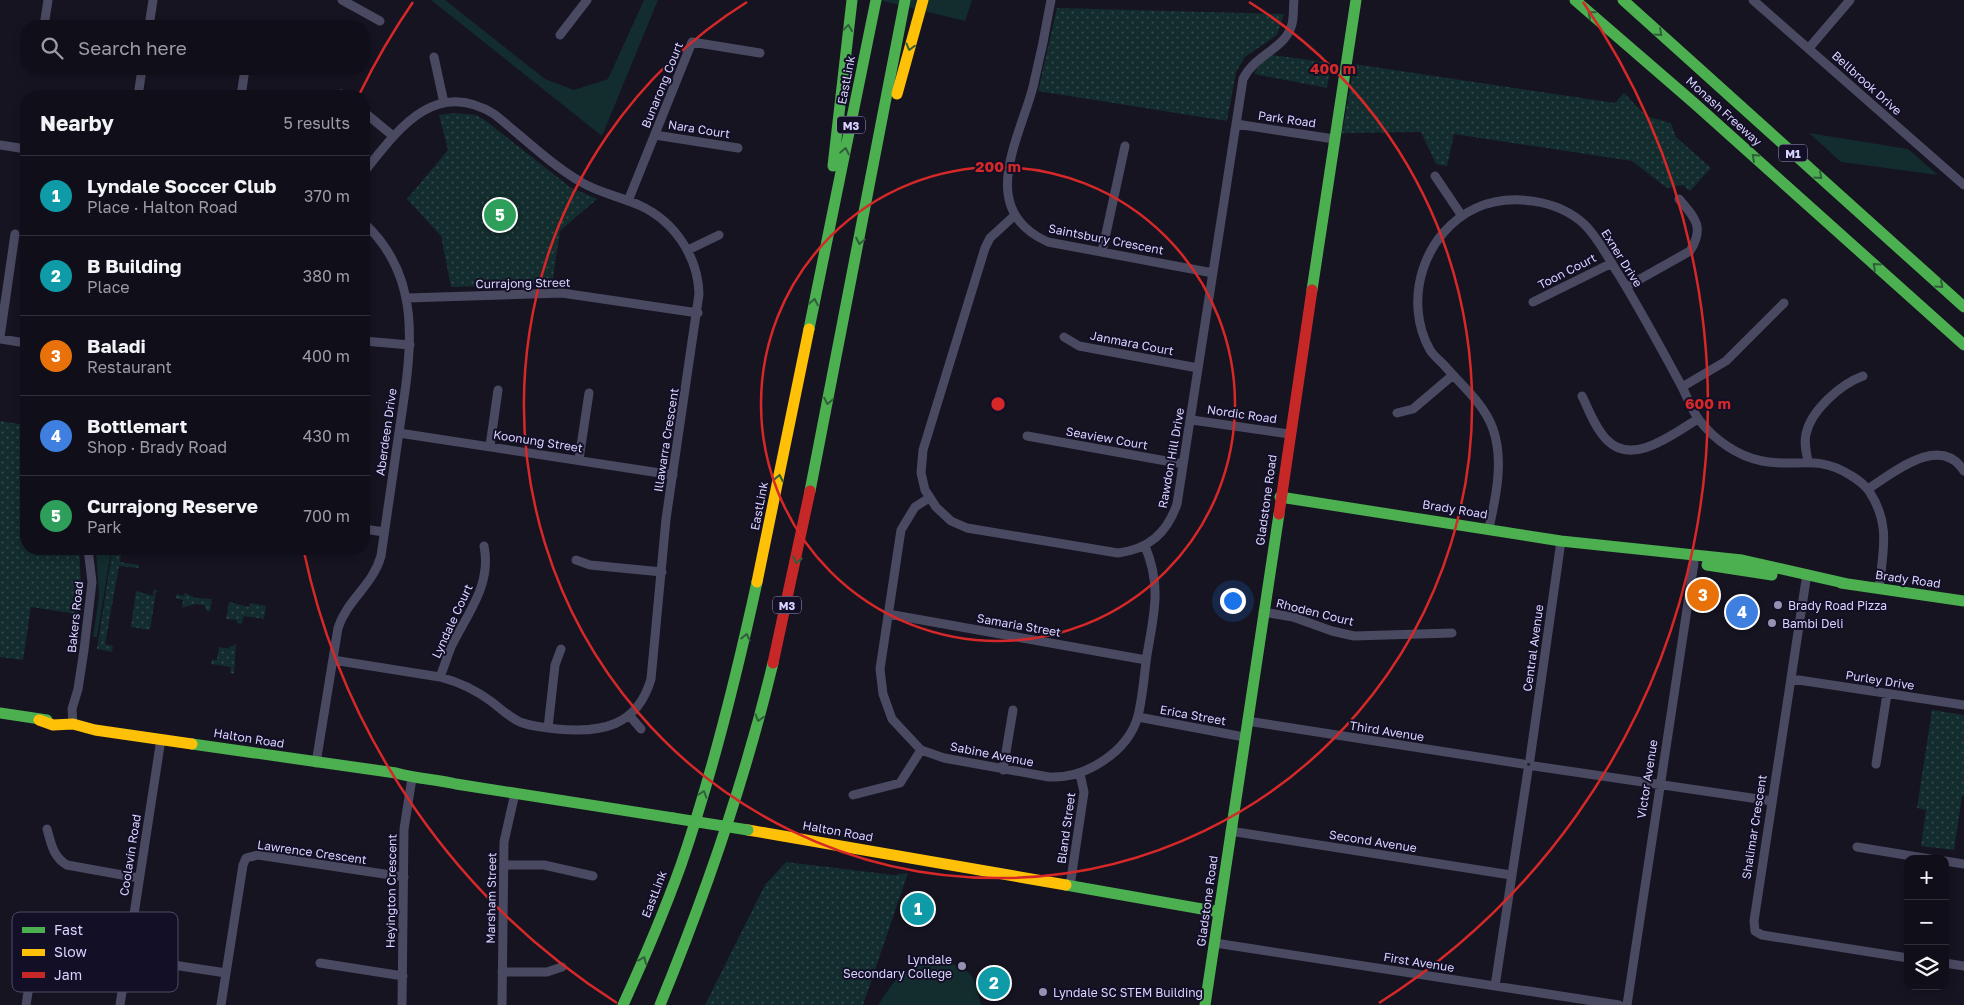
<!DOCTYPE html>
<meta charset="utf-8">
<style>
body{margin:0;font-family:"Golos Text",sans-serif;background:#191822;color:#f1f3f6}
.controls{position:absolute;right:15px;bottom:15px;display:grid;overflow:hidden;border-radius:10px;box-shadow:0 2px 8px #0003}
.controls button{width:45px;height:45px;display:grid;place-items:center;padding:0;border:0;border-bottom:1px solid #302f38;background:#100f19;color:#f1f3f6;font:25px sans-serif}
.you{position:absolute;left:1232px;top:600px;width:18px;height:18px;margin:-12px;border:4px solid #fff;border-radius:50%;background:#1a73e8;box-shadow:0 0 0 8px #1a73e833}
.badge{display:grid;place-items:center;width:32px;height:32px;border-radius:50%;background:#9591b1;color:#fff;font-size:16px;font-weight:700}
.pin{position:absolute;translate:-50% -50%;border:2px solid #fff;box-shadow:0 1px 5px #0006}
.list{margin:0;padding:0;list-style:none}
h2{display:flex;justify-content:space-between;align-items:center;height:65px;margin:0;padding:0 20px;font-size:21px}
h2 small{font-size:16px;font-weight:400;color:#9c9ca2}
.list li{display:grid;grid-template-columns:32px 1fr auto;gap:15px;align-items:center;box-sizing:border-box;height:80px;padding:0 20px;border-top:1px solid #302f38}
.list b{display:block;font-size:19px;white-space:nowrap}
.list p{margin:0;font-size:16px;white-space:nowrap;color:#9c9ca2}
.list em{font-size:16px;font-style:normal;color:#9c9ca2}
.icon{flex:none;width:28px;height:28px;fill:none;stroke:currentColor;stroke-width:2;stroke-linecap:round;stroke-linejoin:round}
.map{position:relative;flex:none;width:1964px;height:1005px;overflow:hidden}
.search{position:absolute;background:#100f19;box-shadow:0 2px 8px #0003;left:20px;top:20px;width:350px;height:55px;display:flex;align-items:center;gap:12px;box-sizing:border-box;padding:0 18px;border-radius:20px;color:#9c9ca2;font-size:19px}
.panel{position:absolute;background:#100f19;box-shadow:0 2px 8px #0003;left:20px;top:90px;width:350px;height:465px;border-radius:20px}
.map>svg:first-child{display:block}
</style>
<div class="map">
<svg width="1964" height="1005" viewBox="0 0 1964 1005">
<defs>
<pattern id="park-dots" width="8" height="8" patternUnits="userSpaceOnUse" patternTransform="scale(1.25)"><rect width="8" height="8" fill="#132c2d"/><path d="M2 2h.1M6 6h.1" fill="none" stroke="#354a4c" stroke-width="1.8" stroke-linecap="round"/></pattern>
</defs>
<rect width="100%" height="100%" fill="#161421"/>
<path fill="#132c2d" d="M431,0H445L545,79L574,90L608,79L644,0H658L602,136Z
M879,0H972L965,21Z
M1809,133L1908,149L1938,175L1841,162Z
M96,549L111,552L97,637H93L99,596Z
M930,961C965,964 975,969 981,1005H878C894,981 901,969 930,961Z"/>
<path fill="url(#park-dots)" d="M1057,8L1284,14L1277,35L1245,57L1236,72L1227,121L1038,91Z
M1272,55L1331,63L1327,88L1254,74L1260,64Z
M1354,64L1615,103L1624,93L1646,116L1671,123L1676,137L1711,168L1690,191L1683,185L1667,188L1632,161L1454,134L1447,166L1436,164L1421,132L1342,133Z
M454,113L476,115L486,121L570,187L597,199L560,231L552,284L451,287L441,236L407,199L448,150L439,115Z
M0,421L26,425V549H79L81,584L78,614L31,607L23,660L0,657Z
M112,552L121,553L120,562L139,565L138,568L119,566L105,644L113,646L112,652L97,649Z
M154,589L158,592H156L150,630L131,627L136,591L153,596Z
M185,593L196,598L212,599L210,611H207L204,605L194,604L182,608L183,600L176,598V595L174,594L184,596Z
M229,602L249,607L250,603L266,606L264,619L244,616L241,624L237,623V620L226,619Z
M234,644H236L234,674L230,673L231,667L211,664L212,660H217L219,647L229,649L230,646H234Z
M1932,710L1964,715V796H1962L1954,850L1921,846L1926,810L1917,808Z
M786,862L894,875L908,873L863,1005H705L765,885Z"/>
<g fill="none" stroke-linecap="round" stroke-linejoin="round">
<path stroke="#4a4962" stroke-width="9" d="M342,0L380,21
M1051,0C1046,29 1040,58 1033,87C1019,140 976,210 1048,242L1213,273
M1753,0L1964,185
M44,26L48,0
M149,26L153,0
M560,35L587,0
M1809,48L1850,0
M434,57L444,103
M341,94L344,96
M138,96L142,69
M241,96L245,69
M364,112L393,136
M1236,124L1334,139
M655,135L738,148
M0,145L26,149
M1435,176L1462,216
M628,201L692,42L760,53
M1015,215L990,238L985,248L923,450L921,473L925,490L936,507L951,521L967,528L1118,553C1149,549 1167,533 1177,504L1243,79C1255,54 1286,49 1292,24C1294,16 1293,8 1294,0
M688,250L719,235
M1102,252L1125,146
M1626,287L1690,251C1705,227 1695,218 1679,199
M407,298L562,293L698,313
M1533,302L1612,263
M0,337L15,234
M1064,337L1079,346L1198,368
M0,339L26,343
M364,341L410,345
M1682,387L1726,361L1784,303
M1582,396C1589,410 1595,428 1607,440C1633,467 1674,433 1698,419
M1397,413L1413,409L1453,375
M1192,420L1289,434
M399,433L673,475
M1027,436L1183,464
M490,446L498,390
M579,459L589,393
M1808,461C1806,452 1804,443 1806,434C1811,410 1841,384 1863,376
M1868,489C1893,473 1940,433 1964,471
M929,498L915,507L901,530L880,669L883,694L892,719L921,750L944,758L1049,777C1085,779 1128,752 1138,716C1143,696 1144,675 1147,655C1154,613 1162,587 1145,546
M1489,528C1496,497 1504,460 1493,429C1484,403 1461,385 1444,365C1439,360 1433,355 1430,350C1402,300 1424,232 1476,208C1509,193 1558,199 1585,225C1599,239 1608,258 1619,275C1641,311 1661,348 1681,385C1687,396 1692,411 1700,421C1715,440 1737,456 1762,461C1796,468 1817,454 1850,475C1857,479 1864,484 1869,491C1891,524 1883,551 1879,588
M364,529L384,532
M576,560L590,565L662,572
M1806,580L1754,921L1755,931L1762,935L1908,958
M1263,612L1293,617L1332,631L1354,636L1452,633
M888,614L1146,660
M333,660L440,677C459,682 476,690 492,702C501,709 509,717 520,722C532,727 544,727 557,729C601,733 637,727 651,679L666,519L699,294C698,257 675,222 641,206C622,197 599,193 581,182C550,164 523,137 494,114C434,77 397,131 364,172
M440,677C444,667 447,657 451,647C467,614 492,585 484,546
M1792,679L1964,705
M629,715L641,729
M1138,717L1244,737
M1247,721L1523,764
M73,724L72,709L78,689L84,650L92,582L88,549
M548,728L555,665L561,649
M1530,759L1561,541
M316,763L338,628C347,600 373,585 381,556C387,517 392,478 398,439C409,362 428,282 364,223
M1876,764L1887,694
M1534,766L1772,801
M1003,770L1013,710
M853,795L900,783L921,750
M47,829C51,843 53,857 67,865L139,878
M1230,831L1511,875
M1857,847L1930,859
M1945,861L1964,864
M504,865H544L593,876
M1070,886L1084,792L1080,774
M1215,943L1619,1005
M127,958L226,973
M320,963L403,976
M1945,963L1964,966
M502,972H547L562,967
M1495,986L1528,770
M26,1005L36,942
M120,1005L161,739
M221,1005L243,865L246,858L258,855L404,877
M402,1005L404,829L412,778
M502,1005L504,842L515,793
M1627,1005L1694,563"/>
<path stroke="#4caf50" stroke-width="11" d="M1575,0L1694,103L1964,345
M1623,0L1964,307
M833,166L852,0
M1312,290L1356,0
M809,329L876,0
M810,491L905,0
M1280,497L1561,541L1742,560L1848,584
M1707,565L1772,575
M1841,583L1964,601
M0,713L47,720
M192,744L396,773C416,779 436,779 456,784L673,818
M1066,885L1219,912
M623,1005C644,959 664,912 681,865C713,772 736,678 757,582
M660,1005C706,893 745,780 773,663
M1205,1005L1279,514"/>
<path stroke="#ffc107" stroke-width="11" d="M897,94L923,0
M757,582L809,329
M39,720L53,725L73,724L95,730L192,744
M748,830L1066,885"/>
<path stroke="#c62828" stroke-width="11" d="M1279,514L1312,290
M773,663L810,491"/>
<path stroke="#4caf50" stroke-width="11" d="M673,818L748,830"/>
</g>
<defs><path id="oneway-chevron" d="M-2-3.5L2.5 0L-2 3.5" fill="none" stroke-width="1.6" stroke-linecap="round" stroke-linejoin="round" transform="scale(1.25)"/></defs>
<g stroke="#305f3b">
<use href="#oneway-chevron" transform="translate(1591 14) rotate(-139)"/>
<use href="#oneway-chevron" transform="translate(848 28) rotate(-83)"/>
<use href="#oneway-chevron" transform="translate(1659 33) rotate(42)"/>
<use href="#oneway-chevron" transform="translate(910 47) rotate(105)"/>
<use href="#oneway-chevron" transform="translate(845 151) rotate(-78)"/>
<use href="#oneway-chevron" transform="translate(1755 157) rotate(-138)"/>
<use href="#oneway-chevron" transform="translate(1819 176) rotate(42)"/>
<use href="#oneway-chevron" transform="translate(860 241) rotate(101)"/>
<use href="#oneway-chevron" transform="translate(1876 266) rotate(-138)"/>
<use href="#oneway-chevron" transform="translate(1940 285) rotate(42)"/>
<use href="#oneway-chevron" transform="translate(814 302) rotate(-79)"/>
<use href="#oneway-chevron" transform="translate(828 401) rotate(101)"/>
<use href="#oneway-chevron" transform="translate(779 478) rotate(-79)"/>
<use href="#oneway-chevron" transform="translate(797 560) rotate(102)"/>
<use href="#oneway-chevron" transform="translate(746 637) rotate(-77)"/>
<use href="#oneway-chevron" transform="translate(759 718) rotate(106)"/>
<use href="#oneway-chevron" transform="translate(703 794) rotate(-72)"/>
<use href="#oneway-chevron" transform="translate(643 960) rotate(-67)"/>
</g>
<g fill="none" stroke="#d62828" stroke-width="2.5">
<circle cx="998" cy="404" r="237"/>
<path d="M1249 2A474 474 0 1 1 747 2"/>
<path d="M617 1003A710 710 0 0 1 304 552M360 93A710 710 0 0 1 413 2M1583 2A710 710 0 0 1 1379 1003"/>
</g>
<g fill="#9591b1" stroke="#130f26" stroke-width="2">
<circle cx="1778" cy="605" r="5"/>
<circle cx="1772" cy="623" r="5"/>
<circle cx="962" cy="966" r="5"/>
<circle cx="1043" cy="992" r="5"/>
</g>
<g text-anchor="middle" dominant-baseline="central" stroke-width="4" stroke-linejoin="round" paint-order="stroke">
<g fill="#130f26" stroke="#9e99be" stroke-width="1">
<rect x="837" y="116.5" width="28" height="17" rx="4"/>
<rect x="1779" y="144.5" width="28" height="17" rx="4"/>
<rect x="773" y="596.5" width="28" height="17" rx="4"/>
</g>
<g font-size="11" font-weight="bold" fill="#d9d4ff">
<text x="851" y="125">M3</text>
<text x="1793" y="153">M1</text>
<text x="787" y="605">M3</text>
</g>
<g font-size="12" fill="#d9d4ff" stroke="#130f26">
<text transform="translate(846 80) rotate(-79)">EastLink</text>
<text transform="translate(1867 83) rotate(42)">Bellbrook Drive</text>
<text transform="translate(662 85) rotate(-68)">Bunarong Court</text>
<text transform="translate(1724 111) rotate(42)">Monash Freeway</text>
<text transform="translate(1287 119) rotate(8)">Park Road</text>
<text transform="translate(699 129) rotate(9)">Nara Court</text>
<text transform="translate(1106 239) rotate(11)">Saintsbury Crescent</text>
<text transform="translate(1622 258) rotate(58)">Exner Drive</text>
<text transform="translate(1567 271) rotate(-27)">Toon Court</text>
<text transform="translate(523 283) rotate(-1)">Currajong Street</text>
<text transform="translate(1132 343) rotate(11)">Janmara Court</text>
<text transform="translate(1242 414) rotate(8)">Nordic Road</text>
<text transform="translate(386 432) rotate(-82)">Aberdeen Drive</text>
<text transform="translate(1107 438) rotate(10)">Seaview Court</text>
<text transform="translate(666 440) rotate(-81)">Illawarra Crescent</text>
<text transform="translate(538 441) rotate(9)">Koonung Street</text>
<text transform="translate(1171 458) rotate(-80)">Rawdon Hill Drive</text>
<text transform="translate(1266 500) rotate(-82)">Gladstone Road</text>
<text transform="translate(759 506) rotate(-79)">EastLink</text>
<text transform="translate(1455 509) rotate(9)">Brady Road</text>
<text transform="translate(1908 579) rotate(8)">Brady Road</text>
<text transform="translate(1315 612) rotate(14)">Rhoden Court</text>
<text transform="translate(75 617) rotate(-84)">Bakers Road</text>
<text transform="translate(452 621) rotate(-65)">Lyndale Court</text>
<text transform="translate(1019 625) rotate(10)">Samaria Street</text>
<text transform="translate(1533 648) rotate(-82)">Central Avenue</text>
<text transform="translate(1880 680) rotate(9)">Purley Drive</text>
<text transform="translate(1193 715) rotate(10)">Erica Street</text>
<text transform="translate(1387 731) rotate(9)">Third Avenue</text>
<text transform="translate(249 738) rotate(9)">Halton Road</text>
<text transform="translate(992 754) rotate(11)">Sabine Avenue</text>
<text transform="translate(1647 779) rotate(-81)">Victor Avenue</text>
<text transform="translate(1754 827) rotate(-81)">Shalimar Crescent</text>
<text transform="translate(1066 828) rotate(-82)">Bland Street</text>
<text transform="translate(838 831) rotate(10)">Halton Road</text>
<text transform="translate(1373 841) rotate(9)">Second Avenue</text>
<text transform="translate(312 852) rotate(8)">Lawrence Crescent</text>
<text transform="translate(130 855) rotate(-81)">Coolavin Road</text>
<text transform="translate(391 891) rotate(-89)">Heyington Crescent</text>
<text transform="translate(654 894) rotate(-69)">EastLink</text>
<text transform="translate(491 898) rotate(-89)">Marsham Street</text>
<text transform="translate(1207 901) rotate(-82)">Gladstone Road</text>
<text transform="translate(1419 962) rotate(9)">First Avenue</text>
</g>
<g font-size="12" fill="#d9d4ff" stroke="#130f26" text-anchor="start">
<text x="1788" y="605">Brady Road Pizza</text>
<text x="1782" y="623">Bambi Deli</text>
<text x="952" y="959" text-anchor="end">Lyndale<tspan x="952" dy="14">Secondary College</tspan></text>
<text x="1053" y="992">Lyndale SC STEM Building</text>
</g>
</g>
<rect x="12" y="912" width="166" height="80" rx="8" fill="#130f26" stroke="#4e4a67" stroke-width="1"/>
<rect x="22" y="927" width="23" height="6" fill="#4caf50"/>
<rect x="22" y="949" width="23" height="7" fill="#ffc107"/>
<rect x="22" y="972" width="23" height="6" fill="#c62828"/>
<g font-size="14" fill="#d9d4ff">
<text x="54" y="935">Fast</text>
<text x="54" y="957">Slow</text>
<text x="54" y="980">Jam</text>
</g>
<circle cx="998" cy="404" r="8" fill="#d62828" stroke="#130f26" stroke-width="2.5"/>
<g font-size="15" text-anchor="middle" font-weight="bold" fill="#d62828" stroke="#130f26" stroke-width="4" stroke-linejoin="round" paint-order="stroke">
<text x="1333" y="74">400 m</text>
<text x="998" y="172">200 m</text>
<text x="1708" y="409">600 m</text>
</g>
</svg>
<div class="controls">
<button>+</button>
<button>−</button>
<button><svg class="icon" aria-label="layers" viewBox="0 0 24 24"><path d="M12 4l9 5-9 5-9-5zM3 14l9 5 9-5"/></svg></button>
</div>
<div class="you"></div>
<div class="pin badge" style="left:918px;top:909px;background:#0f9aa8">1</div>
<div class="pin badge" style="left:994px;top:983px;background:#0f9aa8">2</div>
<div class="pin badge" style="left:1703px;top:595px;background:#e8710a">3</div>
<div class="pin badge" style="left:1742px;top:612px;background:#3f7fe0">4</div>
<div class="pin badge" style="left:500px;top:215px;background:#2e9e5b">5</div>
<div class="search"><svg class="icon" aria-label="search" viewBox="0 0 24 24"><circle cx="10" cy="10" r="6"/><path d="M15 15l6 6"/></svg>Search here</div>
<section class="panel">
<h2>Nearby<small>5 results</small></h2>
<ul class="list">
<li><span class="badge" style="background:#0f9aa8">1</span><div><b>Lyndale Soccer Club</b><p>Place · Halton Road</p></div><em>370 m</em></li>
<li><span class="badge" style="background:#0f9aa8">2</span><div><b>B Building</b><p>Place</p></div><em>380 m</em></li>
<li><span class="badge" style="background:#e8710a">3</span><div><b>Baladi</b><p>Restaurant</p></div><em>400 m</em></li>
<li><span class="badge" style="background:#3f7fe0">4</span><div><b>Bottlemart</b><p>Shop · Brady Road</p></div><em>430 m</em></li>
<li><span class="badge" style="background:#2e9e5b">5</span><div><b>Currajong Reserve</b><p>Park</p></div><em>700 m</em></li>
</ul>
</section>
</div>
